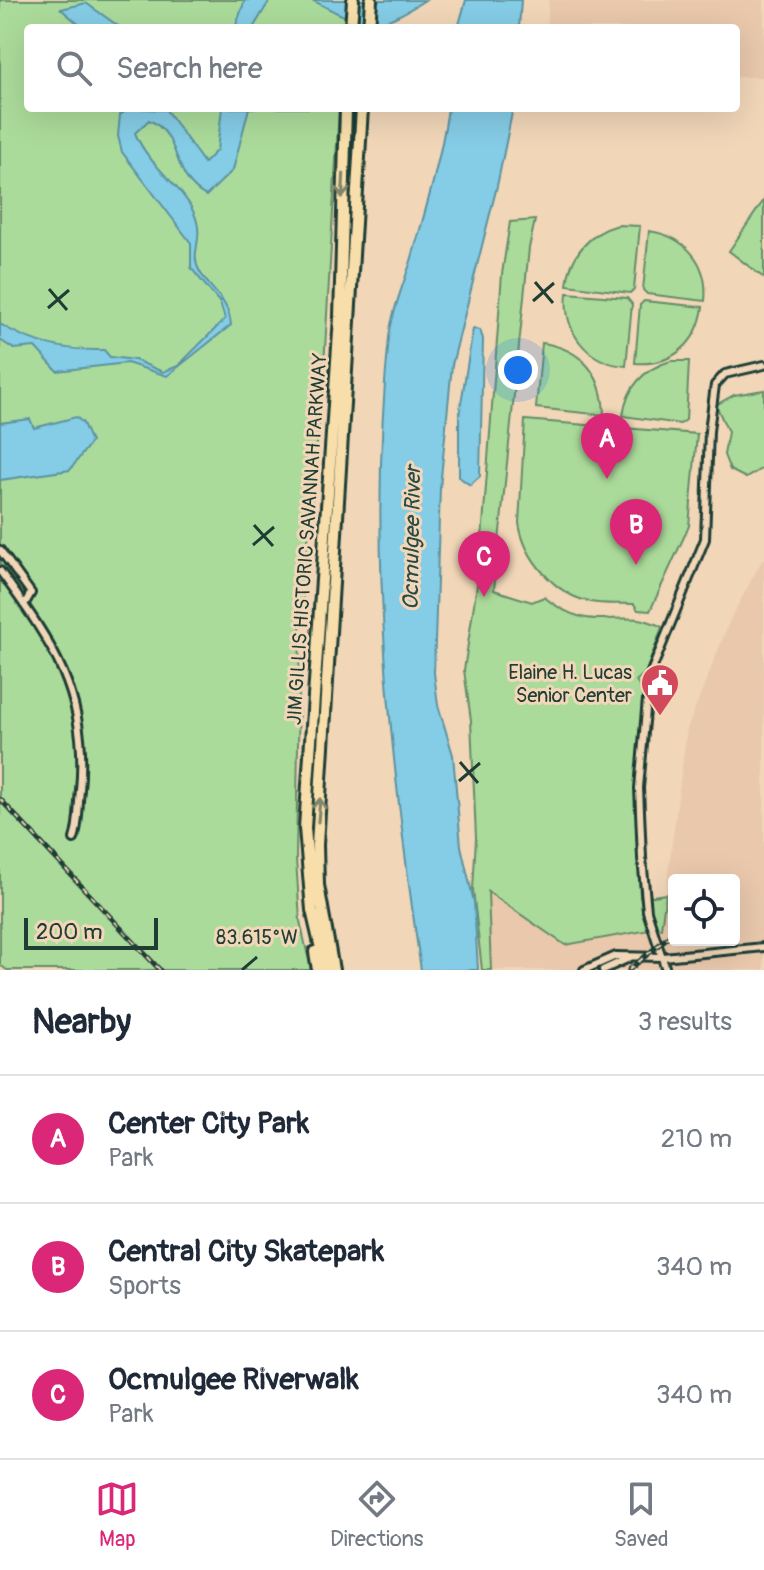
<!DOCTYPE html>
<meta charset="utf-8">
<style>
body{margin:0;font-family:Pangolin,sans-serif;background:#f6f6f7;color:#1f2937}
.controls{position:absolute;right:24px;bottom:24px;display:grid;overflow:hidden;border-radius:8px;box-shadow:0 8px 32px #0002}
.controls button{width:72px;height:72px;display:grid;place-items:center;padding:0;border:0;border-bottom:2px solid #e0e1e3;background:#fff;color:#1f2937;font:40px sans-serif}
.scale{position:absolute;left:24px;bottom:20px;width:134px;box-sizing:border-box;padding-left:8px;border:4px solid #1f3d34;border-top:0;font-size:22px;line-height:28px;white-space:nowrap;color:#1f3d34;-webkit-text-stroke:6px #f1d6b8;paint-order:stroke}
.you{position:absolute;left:518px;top:370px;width:28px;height:28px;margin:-20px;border:6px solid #fff;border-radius:50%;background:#1a73e8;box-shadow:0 0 0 12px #1a73e833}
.badge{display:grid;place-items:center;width:52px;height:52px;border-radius:50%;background:#db2777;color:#fff;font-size:26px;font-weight:700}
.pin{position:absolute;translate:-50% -66px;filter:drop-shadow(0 2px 4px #0008)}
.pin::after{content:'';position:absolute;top:42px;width:28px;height:24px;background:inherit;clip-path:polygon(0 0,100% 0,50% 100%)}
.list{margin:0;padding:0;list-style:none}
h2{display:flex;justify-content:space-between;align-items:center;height:104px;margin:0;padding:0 32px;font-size:34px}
h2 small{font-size:26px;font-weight:400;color:#747a83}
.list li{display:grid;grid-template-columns:52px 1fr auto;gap:24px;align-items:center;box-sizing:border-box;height:128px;padding:0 32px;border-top:2px solid #e0e1e3}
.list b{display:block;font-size:30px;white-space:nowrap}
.list p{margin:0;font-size:26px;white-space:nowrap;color:#747a83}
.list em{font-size:26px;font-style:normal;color:#747a83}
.icon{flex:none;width:44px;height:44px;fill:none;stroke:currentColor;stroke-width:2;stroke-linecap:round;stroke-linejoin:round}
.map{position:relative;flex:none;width:764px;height:970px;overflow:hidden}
.search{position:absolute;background:#fff;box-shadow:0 8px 32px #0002;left:24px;right:24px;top:24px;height:88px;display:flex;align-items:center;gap:20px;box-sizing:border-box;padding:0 28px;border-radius:8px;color:#747a83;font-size:30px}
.sheet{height:488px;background:#fff}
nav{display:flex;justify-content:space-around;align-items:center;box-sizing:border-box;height:112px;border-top:2px solid #e0e1e3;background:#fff;font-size:22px;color:#747a83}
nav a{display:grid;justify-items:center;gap:4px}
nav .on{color:#db2777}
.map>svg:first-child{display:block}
</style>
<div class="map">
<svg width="764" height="970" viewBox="0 0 764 970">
<rect width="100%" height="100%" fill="#f1d6b8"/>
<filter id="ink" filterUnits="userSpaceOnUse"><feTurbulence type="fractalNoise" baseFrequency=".0125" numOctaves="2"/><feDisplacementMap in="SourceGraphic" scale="16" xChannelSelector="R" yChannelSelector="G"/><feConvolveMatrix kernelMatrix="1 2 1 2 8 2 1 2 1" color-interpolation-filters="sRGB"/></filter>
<g filter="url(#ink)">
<path fill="#e9c8ac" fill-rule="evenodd" d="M549,0H764V77H736V28H547Z
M764,557V970H491L488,892L565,945L661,928L687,729L730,620ZM674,880H734V940H674Z"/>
<path fill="#abdb9b" stroke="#658c68" stroke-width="2" d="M0,0H346L344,28H28V108H339L324,366L300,631L296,859L300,921L311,970H7L0,965Z
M764,200V278L729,251Z
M535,220L529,248L494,590L532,602L544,597C596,639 617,604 662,627L646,672L636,681L643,693C637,762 637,829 640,898L666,894L661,928L565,945L488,892L491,970H482L473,889L476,838L471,720L464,670L480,565L502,274L510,222Z
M618,225L640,226L634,289L630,293L567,285C570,255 589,233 618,225Z
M649,231C685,236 709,263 705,301L647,294L643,290Z
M567,293L627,298L632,304L626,366C587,363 563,332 567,293Z
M644,301L703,307C698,343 673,366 635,363L640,305Z
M542,343C583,349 603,375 604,415L536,408Z
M671,361H689L686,420L680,424L623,416C627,387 643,369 671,361Z
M764,390V467L746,478L730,470L724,455L728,432L716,405L734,395Z
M525,420L697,434L689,526L650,611L638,610L634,604C620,603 605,605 591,602C555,595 524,558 519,523Z"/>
<path fill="#85cce6" stroke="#5c939f" stroke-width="2" d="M245,0H270L253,28H235Z
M312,0H425C373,34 364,27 312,0Z
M466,0H521L519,28H458Z
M86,3L121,28H83L61,9Z
M130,108L166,110L204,163L217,150L222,108H249L233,170L206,196C170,177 183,135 149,120L135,133C149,167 182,185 194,213C206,241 188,251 200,272C212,292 229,300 231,325L167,376L127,363L57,371L35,347L14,349L0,340V324C32,344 67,351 104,350L110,357L135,360L163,372L178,366L225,319L220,303L191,268V243L122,152L118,136L120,115Z
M448,108H513L497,186L452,365L440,488L434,673L438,705L453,755L461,846L474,902L478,970H421C390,760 367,550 389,337C392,312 403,285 411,261C425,212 441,159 448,108Z
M473,329L480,330L483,339L480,476L470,485L459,477V416Z
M76,417L83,423L91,442L70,470L0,480V423L30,419L34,428Z"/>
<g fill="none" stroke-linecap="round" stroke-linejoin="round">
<g stroke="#1f3d34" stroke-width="12">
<path id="minor" d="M0,550L31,593L24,605
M0,571C53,644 89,696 80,790C78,807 79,824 74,839
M584,970L616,956L663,957L764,947
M603,970L629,958
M666,970L647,911L642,858L639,788L649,677L705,539L709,431L715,385L725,374L764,365"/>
</g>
<g stroke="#1f3d34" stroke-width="16">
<path id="highway" d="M351,28L353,0
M369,28L371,0
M315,952L318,970
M326,970L312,910L305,828L340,317L346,108
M333,970L318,885L317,845L362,108"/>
</g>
<use href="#minor" stroke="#f1d6b8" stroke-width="6"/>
<use href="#highway" stroke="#f8deab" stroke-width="10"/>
<g stroke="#1f3d34" stroke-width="5">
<path id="rail" d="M0,799L160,970
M629,970L674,932"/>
</g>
<use href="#rail" stroke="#f1d6b8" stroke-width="2" stroke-dasharray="6" stroke-linecap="butt"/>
</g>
<defs><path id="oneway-shaft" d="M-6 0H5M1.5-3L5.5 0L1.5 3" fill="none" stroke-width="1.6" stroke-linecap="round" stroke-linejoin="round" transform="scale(2)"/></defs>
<g stroke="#81856a">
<use href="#oneway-shaft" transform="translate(343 186) rotate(93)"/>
<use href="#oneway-shaft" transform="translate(319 810) rotate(-85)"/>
</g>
</g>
<path fill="none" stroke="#1f3d34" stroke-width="3" d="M535,282L553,303M49,289L67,310M533,301L554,283M48,308L69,290M254,525L273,546M253,545L274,527M460,762L478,783M459,781L480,763M242,970L257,957"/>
<defs>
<g id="civic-pin" transform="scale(2)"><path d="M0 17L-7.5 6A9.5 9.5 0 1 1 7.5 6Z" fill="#d1495b" stroke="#f1d6b8"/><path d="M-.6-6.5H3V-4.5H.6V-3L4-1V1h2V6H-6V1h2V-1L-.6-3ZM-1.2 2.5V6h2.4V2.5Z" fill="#fff"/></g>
</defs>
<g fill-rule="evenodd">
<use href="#civic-pin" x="660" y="683"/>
</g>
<g text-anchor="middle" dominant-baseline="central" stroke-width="6" stroke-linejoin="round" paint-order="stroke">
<g font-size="20" fill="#1f3d34" stroke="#f1d6b8">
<text transform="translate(307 539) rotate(-86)">JIM GILLIS HISTORIC SAVANNAH PARKWAY</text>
</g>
<g font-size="20" fill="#1f3d34" stroke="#f1d6b8" text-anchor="end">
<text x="632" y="672">Elaine H. Lucas<tspan x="632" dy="23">Senior Center</tspan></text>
</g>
<g font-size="22" font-style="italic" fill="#294b46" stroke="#f1d6b8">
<text transform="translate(412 538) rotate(-89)">Ocmulgee River</text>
</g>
</g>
<g font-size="20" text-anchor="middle" fill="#1f3d34" stroke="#f1d6b8" stroke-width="6" stroke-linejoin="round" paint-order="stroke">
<text x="257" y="944">83.615°W</text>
</g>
</svg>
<div class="controls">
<button><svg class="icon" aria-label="locate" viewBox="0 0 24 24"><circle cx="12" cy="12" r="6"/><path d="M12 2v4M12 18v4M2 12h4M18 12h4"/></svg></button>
</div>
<div class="scale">200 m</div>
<div class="you"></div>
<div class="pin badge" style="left:607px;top:479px">A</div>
<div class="pin badge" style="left:636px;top:565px">B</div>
<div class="pin badge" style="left:484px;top:597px">C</div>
<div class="search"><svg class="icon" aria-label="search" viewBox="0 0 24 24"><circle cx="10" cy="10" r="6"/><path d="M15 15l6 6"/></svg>Search here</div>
</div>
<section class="sheet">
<h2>Nearby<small>3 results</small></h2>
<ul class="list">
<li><span class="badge">A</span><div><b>Center City Park</b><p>Park</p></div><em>210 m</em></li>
<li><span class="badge">B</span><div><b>Central City Skatepark</b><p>Sports</p></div><em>340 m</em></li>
<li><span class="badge">C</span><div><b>Ocmulgee Riverwalk</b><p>Park</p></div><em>340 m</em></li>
</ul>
</section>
<nav>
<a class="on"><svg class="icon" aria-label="map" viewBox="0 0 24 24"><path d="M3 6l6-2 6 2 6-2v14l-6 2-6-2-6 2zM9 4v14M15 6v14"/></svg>Map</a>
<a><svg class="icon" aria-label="directions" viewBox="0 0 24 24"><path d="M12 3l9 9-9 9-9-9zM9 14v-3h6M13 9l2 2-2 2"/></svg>Directions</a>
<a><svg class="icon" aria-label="saved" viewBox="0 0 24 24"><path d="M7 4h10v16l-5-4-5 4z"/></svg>Saved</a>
</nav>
